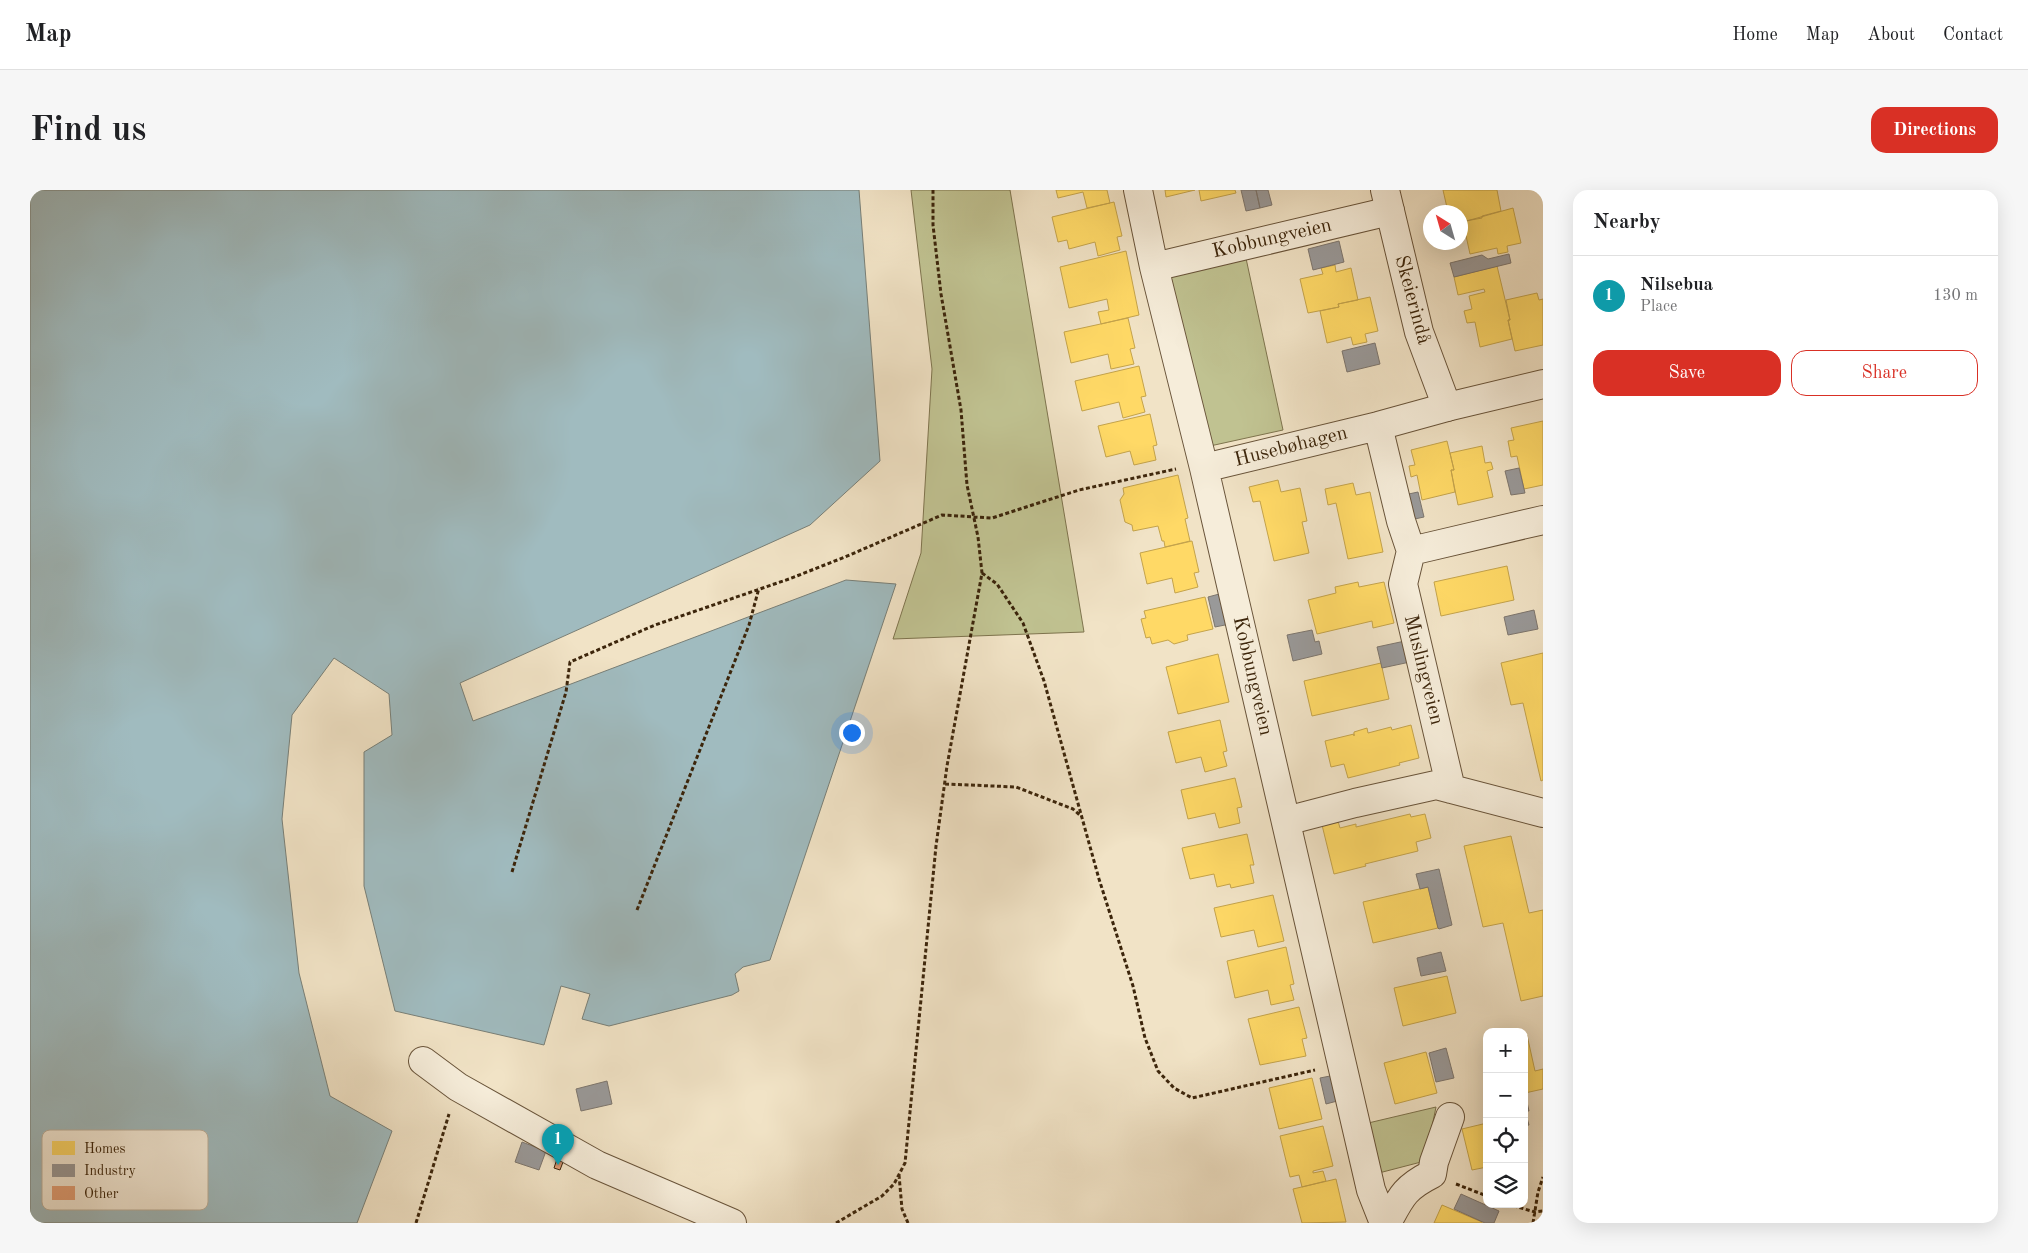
<!DOCTYPE html>
<meta charset="utf-8">
<style>
body{margin:0;font-family:"Old Standard TT",serif;background:#f6f6f6;color:#202124}
.controls{position:absolute;right:15px;bottom:15px;display:grid;overflow:hidden;border-radius:10px;box-shadow:0 5px 20px #0002}
.controls button{width:45px;height:45px;display:grid;place-items:center;padding:0;border:0;border-bottom:1px solid #e0e0e0;background:#fff;color:#202124;font:25px sans-serif}
.compass{position:absolute;left:1393px;top:15px;width:45px;height:45px;border-radius:50%;background:#fff;box-shadow:0 5px 20px #0002;rotate:323deg}
.you{position:absolute;left:821px;top:542px;width:18px;height:18px;margin:-12px;border:4px solid #fff;border-radius:50%;background:#1a73e8;box-shadow:0 0 0 8px #1a73e833}
.badge{display:grid;place-items:center;width:32px;height:32px;border-radius:50%;background:#d93025;color:#fff;font-size:16px;font-weight:700}
.pin{position:absolute;translate:-50% -41px;filter:drop-shadow(0 1px 2px #0008)}
.pin::after{content:'';position:absolute;top:26px;width:18px;height:15px;background:inherit;clip-path:polygon(0 0,100% 0,50% 100%)}
.list{margin:0;padding:0;list-style:none}
h2{display:flex;justify-content:space-between;align-items:center;height:65px;margin:0;padding:0 20px;font-size:21px}
h2 small{font-size:16px;font-weight:400;color:#757577}
.list li{display:grid;grid-template-columns:32px 1fr auto;gap:15px;align-items:center;box-sizing:border-box;height:80px;padding:0 20px;border-top:1px solid #e0e0e0}
.list b{display:block;font-size:19px;white-space:nowrap}
.list p{margin:0;font-size:16px;white-space:nowrap;color:#757577}
.list em{font-size:16px;font-style:normal;color:#757577}
.actions{display:flex;gap:10px;padding:15px 20px}
.actions a{flex:1;padding:11px 0;border:1px solid #d93025;border-radius:15px;text-align:center;font-size:18px;color:#d93025}
.actions .main{background:#d93025;color:#fff}
.icon{flex:none;width:28px;height:28px;fill:none;stroke:currentColor;stroke-width:2;stroke-linecap:round;stroke-linejoin:round}
.map{position:relative;flex:none;width:1513px;height:1033px;overflow:hidden;border-radius:15px}
header{display:flex;align-items:center;gap:30px;box-sizing:border-box;height:70px;padding:0 25px;background:#fff;border-bottom:1px solid #e0e0e0}
header strong{font-size:24px}
nav{display:flex;gap:28px;margin-inline-start:auto;font-size:18px}
.intro{display:flex;align-items:center;justify-content:space-between;box-sizing:border-box;height:120px;padding:0 30px}
h1{margin:0;font-size:35px}
.button{padding:12px 22px;border-radius:15px;background:#d93025;color:#fff;font-size:18px;font-weight:700}
main{display:flex;gap:30px;padding:0 30px}
aside{flex:1;background:#fff;border-radius:15px;box-shadow:0 5px 20px #0002}
.map>svg:first-child{display:block}
</style>
<header>
<strong>Map</strong>
<nav><a>Home</a><a>Map</a><a>About</a><a>Contact</a></nav>
</header>
<div class="intro"><h1>Find us</h1><a class="button">Directions</a></div>
<main>
<div class="map">
<svg width="1513" height="1033" viewBox="0 0 1513 1033">
<rect width="100%" height="100%" fill="#f1e3c6"/>
<filter id="stains"><feTurbulence type="fractalNoise" baseFrequency=".004" numOctaves="4"/><feColorMatrix values="0 0 0 0 .2 0 0 0 0 .09 0 0 0 0 .02 0 0 0 .5 -.17"/></filter>
<radialGradient id="worn" r=".72"><stop offset=".6" stop-color="#630" stop-opacity="0"/><stop offset="1" stop-color="#630" stop-opacity=".3"/></radialGradient>
<path fill="#c0c291" stroke="#7e744e" d="M881,0H980L1054,442L863,449L891,363L902,179Z
M1214,59L1253,240L1180,256L1128,78Z
M1406,917L1395,971L1345,984L1334,934Z"/>
<path fill="#a0bbbf" stroke="#787f77" d="M0,0H829L850,271L780,335L430,493L443,531L816,390L866,394L740,770L713,777L705,784L709,801L702,805L579,836L552,829L560,804L531,796L514,855L365,821L334,696V562L362,545L359,504L304,468L262,525L252,629L269,783L300,906L362,941L327,1033H0Z"/>
<path fill="#ffd966" stroke="#c4a34b" d="M1026,0H1077L1080,13L1057,18L1053,2L1028,8Z
M1135,0H1165L1136,7Z
M1169,0H1205L1206,3L1171,11Z
M1413,0H1467L1471,21L1452,26V28L1430,32V22H1418Z
M1084,12L1092,46L1087,47L1090,60L1068,66L1065,52L1039,59L1037,50L1028,52L1022,27Z
M1483,18L1491,53L1477,56L1478,62L1468,64L1467,58L1440,64L1433,32Z
M1096,61L1109,125L1071,134L1068,122L1079,120L1077,109L1039,118L1030,77Z
M1305,75L1306,82L1321,78L1328,110L1308,114L1309,117L1278,123L1270,89L1293,84L1291,78Z
M1467,76L1480,130H1478L1482,149L1450,157L1445,132L1437,133L1434,121L1442,119L1439,106L1455,102L1454,99L1428,105L1424,87Z
M1507,103L1509,110L1513,109V155L1485,161L1478,130H1480L1476,110Z
M1340,107L1348,141L1335,144L1337,152L1323,155L1321,147L1297,153L1290,121L1309,117L1308,114Z
M1098,128L1105,158L1100,159L1104,174L1081,179L1078,164L1041,173L1034,142Z
M1109,176L1116,206L1111,207L1115,222L1093,228L1089,212L1052,221L1045,191Z
M1120,224L1127,255L1123,256L1126,270L1104,275L1100,261L1076,267L1068,236Z
M1513,231V295L1494,299L1487,266L1481,267L1478,251L1484,250L1481,238Z
M1417,251L1424,280H1421L1425,302L1392,310L1387,285L1381,287L1379,276L1385,275L1381,260Z
M1452,256L1455,273L1461,272L1463,279L1457,281L1463,307L1428,315L1421,280H1424L1420,263Z
M1148,285L1158,328L1155,329L1160,351L1135,357L1134,351H1132L1128,336L1103,341L1102,335L1095,332L1090,310L1094,304L1093,298Z
M1248,290L1251,302L1270,298L1277,331L1272,332L1279,363L1244,371L1230,311L1223,312L1219,297Z
M1323,293L1326,305L1340,302L1353,362L1318,369L1306,313L1298,315L1295,299Z
M1162,351L1169,382L1164,383L1168,397L1145,403L1142,388L1117,394L1110,363Z
M1477,376L1484,410L1411,426L1404,392Z
M1328,392L1329,397L1354,392L1364,433L1343,438L1342,431L1287,444L1278,410L1306,403L1305,397Z
M1175,407L1183,439L1157,445L1158,450L1144,454L1138,450L1122,454L1120,447L1116,448L1111,429L1116,428L1114,421Z
M1513,463V590L1511,591L1493,513L1481,515L1471,473Z
M1188,464L1199,512L1148,524L1136,477Z
M1351,473L1359,509L1282,526L1274,491Z
M1190,530L1197,561L1193,562L1197,576L1175,582L1171,567L1146,573L1138,542Z
M1381,535L1389,568L1369,573L1370,575L1318,588L1314,574L1301,577L1295,551L1324,544V546V542L1337,538L1338,543L1361,537L1362,540Z
M1205,588L1212,617L1207,618L1210,633L1189,638L1185,623L1158,629L1151,600Z
M1380,624L1381,627L1395,624L1401,648L1386,652L1388,661L1335,674L1336,676L1304,684L1292,635L1308,631L1310,638L1326,634V637Z
M1217,644L1224,675H1220L1224,693L1201,698L1200,694L1187,697L1184,684L1160,689L1152,658Z
M1481,646L1499,723L1513,720V806L1491,811L1473,733L1453,737L1434,656Z
M1398,697L1408,738L1343,753L1333,712Z
M1243,705L1254,751L1228,757L1224,740L1191,747L1184,718Z
M1256,757L1264,794L1260,795L1264,810L1241,815L1238,800L1205,808L1197,771Z
M1417,786L1426,823L1373,836L1364,798Z
M1269,817L1277,848L1272,849L1276,866L1230,875L1218,829Z
M1494,845H1497L1505,881L1513,879V899L1495,903Z
M1396,862L1407,903L1365,914L1354,873Z
M1282,888L1292,929L1249,939L1239,898Z
M1457,933V977L1442,980L1432,939Z
M1293,936L1303,976L1283,981V983L1293,981L1296,991L1272,997L1269,985L1260,987L1250,946Z
M1306,989L1316,1032L1272,1033L1263,999Z
M1412,1015L1452,1032V1033H1404Z"/>
<path fill="#999" stroke="#7d766e" d="M1211,0H1226L1230,18L1216,21Z
M1226,0H1238L1242,15L1230,18Z
M1309,51L1314,72L1283,80L1278,59Z
M1479,64L1481,73L1424,87L1420,73L1452,65L1458,69Z
M1345,153L1350,174L1317,182L1312,161Z
M1489,278L1495,303L1481,305L1475,281Z
M1388,302L1394,327L1380,330L1374,305Z
M1193,403L1200,434L1185,437L1178,407Z
M1504,420L1508,439L1478,445L1474,427Z
M1282,440L1285,452L1289,451L1292,464L1263,471L1257,445Z
M1375,451L1380,472L1352,478L1347,457Z
M1409,679L1422,735L1409,739L1408,738L1398,697L1390,699L1386,684Z
M1411,762L1416,781L1391,786L1387,768Z
M1416,858L1424,888L1406,892L1399,863Z
M1305,885L1311,910L1296,914L1290,888Z
M577,891L582,914L551,921L546,899Z
M1495,903L1499,921H1495L1499,935L1494,936Z
M492,952L516,961L509,980L485,972Z
M1431,1004L1469,1021L1464,1033H1455L1424,1019Z"/>
<path fill="#e5a178" stroke="#3c250b" d="M527,969L533,972L530,980L524,978Z"/>
<g fill="none" stroke-linecap="round" stroke-linejoin="round">
<g stroke="#69543a" stroke-width="30">
<path id="minor" d="M1108,0L1124,77L1174,278L1341,1000L1354,1033
M1124,77L1360,21
M1348,236L1371,331L1381,361
M1174,278L1348,236L1417,217
M1381,361L1373,394L1421,599
M1381,361L1513,330
M1256,631L1325,613L1406,595L1513,623
M393,871L428,897L567,975L702,1033
M1357,1033C1371,1007 1374,998 1402,984L1404,972L1420,927"/>
</g>
<g stroke="#69543a" stroke-width="30">
<path id="tertiary" d="M1355,0L1389,142L1417,217L1513,194"/>
</g>
<path stroke="#3c250b" stroke-width="3" stroke-dasharray="4 2.5" stroke-linecap="butt" d="M952,383L967,394L993,433L1014,491L1069,689L1103,796L1115,848L1128,881L1144,898L1162,908L1285,880
M915,594L986,597L1043,619L1052,627
M482,682L536,502L540,472L625,435L759,389L815,367L912,325L962,328L1049,300L1146,279
M607,720L719,435L729,398
M869,985L872,1019L878,1033
M1426,994L1457,1006
M1477,1014L1505,1022L1513,1021
M386,1033L419,924
M806,1033L852,1006L864,994L875,973L906,656L917,576L952,383L948,347L937,295L931,220L911,104L903,35V0
M1503,1033L1508,1002L1513,987"/>
<use href="#minor" stroke="#f6edda" stroke-width="28"/>
<use href="#tertiary" stroke="#f6edda" stroke-width="28"/>
</g>
<g text-anchor="middle" dominant-baseline="central" stroke-width="5" stroke-linejoin="round" paint-order="stroke">
<g font-size="20" fill="#3c250b" stroke="#f6edda">
<text transform="translate(1242 49) rotate(-13)">Kobbungveien</text>
<text transform="translate(1382 110) rotate(75)">Skeierindå</text>
<text transform="translate(1261 257) rotate(-14)">Husebøhagen</text>
<text transform="translate(1393 480) rotate(76)">Muslingveien</text>
<text transform="translate(1222 486) rotate(77)">Kobbungveien</text>
</g>
</g>
<rect x="12" y="940" width="166" height="80" rx="8" fill="#f6edda" stroke="#beb19c" stroke-width="1"/>
<rect x="22" y="951" width="23" height="14" fill="#ffd966"/>
<rect x="22" y="974" width="23" height="13" fill="#999"/>
<rect x="22" y="996" width="23" height="14" fill="#e5a178"/>
<g font-size="14" fill="#3c250b">
<text x="54" y="963">Homes</text>
<text x="54" y="985">Industry</text>
<text x="54" y="1008">Other</text>
</g>
<rect width="100%" height="100%" filter="url(#stains)"/>
<rect width="100%" height="100%" fill="url(#worn)"/>
</svg>
<div class="controls">
<button>+</button>
<button>−</button>
<button><svg class="icon" aria-label="locate" viewBox="0 0 24 24"><circle cx="12" cy="12" r="6"/><path d="M12 2v4M12 18v4M2 12h4M18 12h4"/></svg></button>
<button><svg class="icon" aria-label="layers" viewBox="0 0 24 24"><path d="M12 4l9 5-9 5-9-5zM3 14l9 5 9-5"/></svg></button>
</div>
<svg class="compass" viewBox="-18 -18 36 36"><path d="M0-13l5 13h-10z" fill="#e53935"/><path d="M0 13l5-13h-10z" fill="#757577"/></svg>
<div class="you"></div>
<div class="pin badge" style="left:528px;top:975px;background:#0f9aa8">1</div>
</div>
<aside>
<h2>Nearby<small></small></h2>
<ul class="list">
<li><span class="badge" style="background:#0f9aa8">1</span><div><b>Nilsebua</b><p>Place</p></div><em>130 m</em></li>
</ul>
<div class="actions"><a class="main">Save</a><a>Share</a></div>
</aside>
</main>
